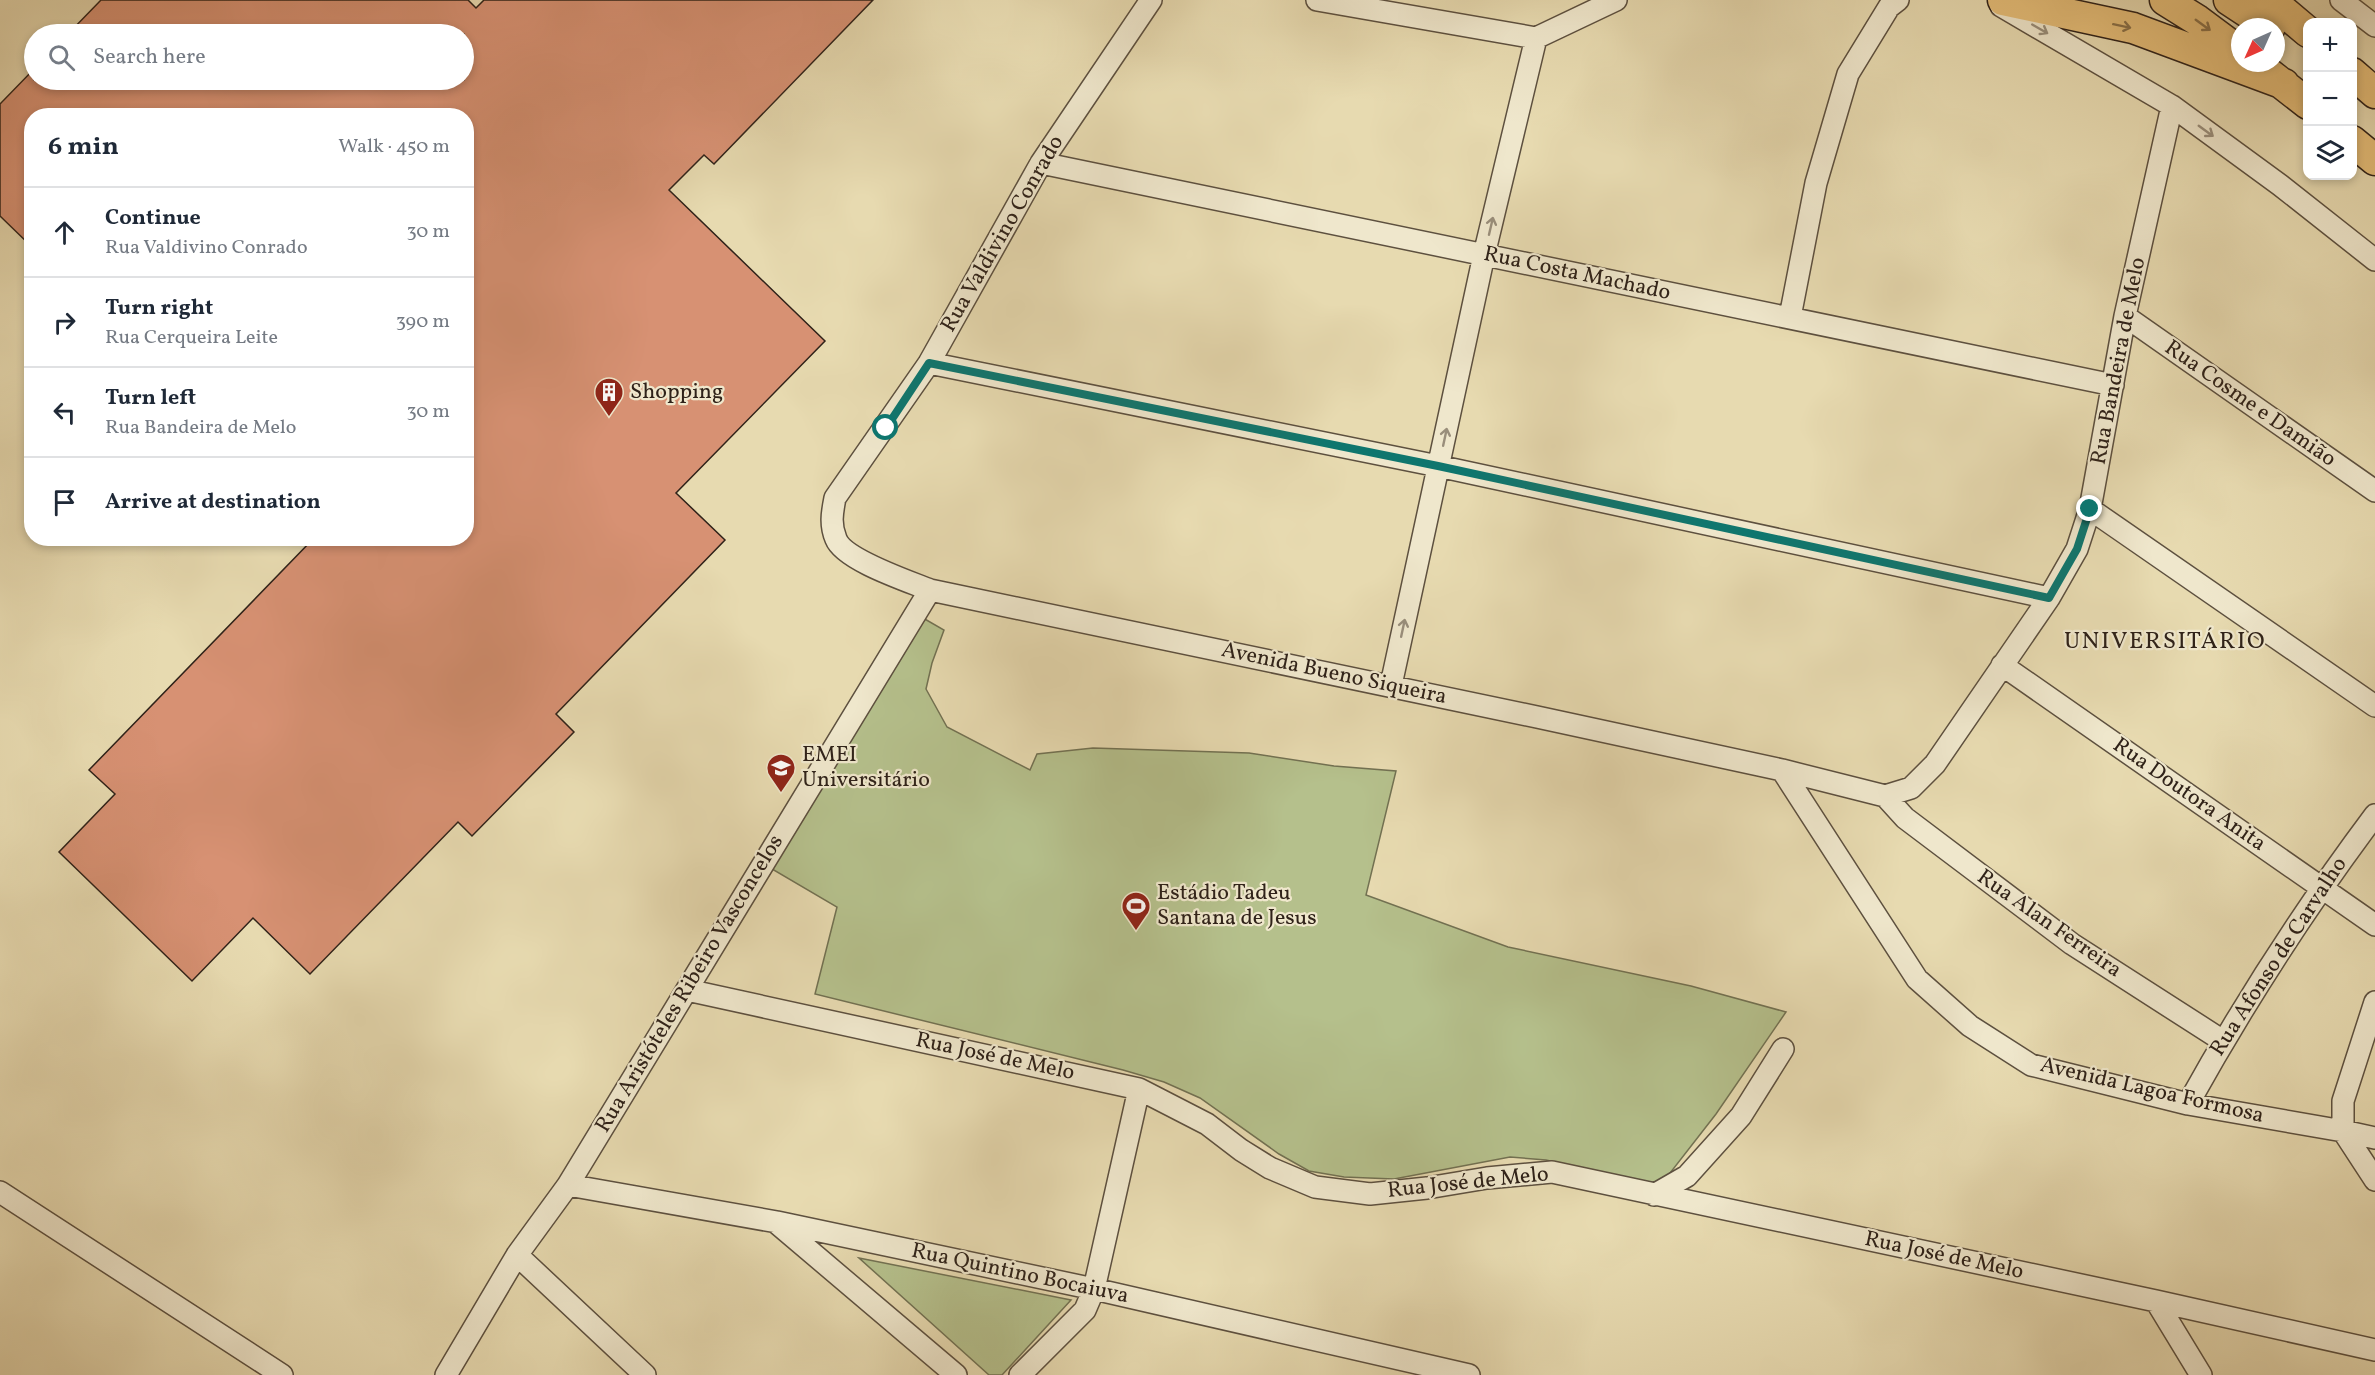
<!DOCTYPE html>
<meta charset="utf-8">
<style>
body{margin:0;font-family:Vollkorn,serif;background:#f6f6f7;color:#1f2937}
.controls{position:absolute;right:18px;top:18px;display:grid;overflow:hidden;border-radius:12px;box-shadow:0 3px 9px #0003}
.controls button{width:54px;height:54px;display:grid;place-items:center;padding:0;border:0;border-bottom:2px solid #e0e1e3;background:#fff;color:#1f2937;font:30px sans-serif}
.compass{position:absolute;left:2231px;top:18px;width:54px;height:54px;border-radius:50%;background:#fff;box-shadow:0 3px 9px #0003;rotate:225deg}
.stop{position:absolute;width:18px;height:18px;margin:-14px;border:4px solid #0f766e;border-radius:50%;background:#fff}
.stop.end{background:#0f766e;border-color:#fff;box-shadow:0 2px 6px #0008}
.list{margin:0;padding:0;list-style:none}
h2{display:flex;justify-content:space-between;align-items:center;height:78px;margin:0;padding:0 24px;font-size:26px}
h2 small{font-size:20px;font-weight:400;color:#747a83}
.list li{display:grid;grid-template-columns:39px 1fr auto;gap:18px;align-items:center;box-sizing:border-box;height:90px;padding:0 24px;border-top:2px solid #e0e1e3}
.list b{display:block;font-size:22px;white-space:nowrap}
.list p{margin:0;font-size:20px;white-space:nowrap;color:#747a83}
.list em{font-size:20px;font-style:normal;color:#747a83}
.icon{flex:none;width:33px;height:33px;fill:none;stroke:currentColor;stroke-width:2;stroke-linecap:round;stroke-linejoin:round}
.map{position:relative;flex:none;width:2375px;height:1375px;overflow:hidden}
.search{position:absolute;background:#fff;box-shadow:0 3px 9px #0003;left:24px;top:24px;width:450px;height:66px;display:flex;align-items:center;gap:15px;box-sizing:border-box;padding:0 21px;border-radius:33px;color:#747a83;font-size:22px}
.panel{position:absolute;background:#fff;box-shadow:0 3px 9px #0003;left:24px;top:108px;width:450px;height:438px;border-radius:24px}
.map>svg:first-child{display:block}
</style>
<div class="map">
<svg width="2375" height="1375" viewBox="0 0 2375 1375">
<rect width="100%" height="100%" fill="#e7dab0"/>
<filter id="stains"><feTurbulence type="fractalNoise" baseFrequency=".00333" numOctaves="4"/><feColorMatrix values="0 0 0 0 .2 0 0 0 0 .09 0 0 0 0 .02 0 0 0 .5 -.17"/></filter>
<radialGradient id="worn" r=".72"><stop offset=".6" stop-color="#630" stop-opacity="0"/><stop offset="1" stop-color="#630" stop-opacity=".3"/></radialGradient>
<path fill="#b5c08c" stroke="#727152" stroke-width="1.5" d="M923,618L944,630L932,663L926,689L947,727L1030,770L1037,754L1093,748L1249,753L1334,766L1396,771L1366,895L1508,947L1691,986L1786,1012L1716,1114L1660,1186L1546,1160L1510,1157L1394,1179L1344,1177L1309,1171L1279,1154L1200,1098L1164,1082L1123,1070L815,994L837,907L772,869Z
M859,1258L1071,1300L1002,1375H989Z"/>
<path fill="#d79173" stroke="#2f2219" stroke-width="1.5" d="M101,0H468L476,8L484,0H873L714,164L704,155L669,190L825,341L676,493L725,540L556,714L574,732L472,836L458,822L310,974L253,918L192,981L59,852L115,794L89,770L314,538H466V116H32V247L0,216V104L34,69V80H464V34H68Z"/>
<g fill="none" stroke-linecap="round" stroke-linejoin="round">
<g stroke="#5d503f" stroke-width="24">
<path id="minor" d="M1151,0L1041,163L929,363L835,498C832,513 830,525 836,539C844,560 908,581 930,590L1537,717L1782,770L1885,796
M1317,0L1536,38
M2341,0L2375,26
M2001,6L2172,106L2280,185L2375,260
M1536,38L1616,0
M1041,163L2113,385
M2125,316L2375,491
M1790,317L1816,183L1848,74L1889,7L1898,0
M929,363L1438,466L2049,598
M2090,509L2375,706
M2002,665L2375,925
M1391,685L1484,255L1536,38
M1782,770L1917,979L1970,1026L2031,1065L2188,1104L2343,1131L2375,1138
M1885,796L1911,788L1935,764L2049,598L2077,549L2090,509L2125,316L2172,106
M1885,796L1905,818L2072,944L2223,1041
M687,990L1139,1089L1207,1124L1241,1150L1270,1168L1315,1187L1370,1194L1427,1188L1487,1178L1552,1172L2156,1301L2375,1350
M2375,1002L2343,1101V1131L2375,1180
M2188,1104C2244,1003 2306,907 2375,815
M568,1185L777,1222L1094,1289L1469,1375
M0,1192L282,1375
M1654,1195L1687,1176L1741,1116L1783,1049
M778,1224L956,1375
M517,1255L645,1375
M2156,1301L2201,1375
M446,1375L517,1255L568,1185L930,590
M1020,1375L1085,1310L1094,1289L1139,1089"/>
</g>
<g stroke="#2f2219" stroke-width="33">
<path id="highway" d="M2003,0L2133,28L2284,84
M2165,0L2197,20L2240,52
M2229,0L2270,27
M2270,0L2308,32
M2267,72L2308,104
M2352,73L2375,93
M2352,141L2375,160"/>
</g>
<use href="#minor" stroke="#efe7cc" stroke-width="21"/>
<use href="#highway" stroke="#e4bd78" stroke-width="30"/>
</g>
<defs><path id="oneway-shaft" d="M-6 0H5M1.5-3L5.5 0L1.5 3" fill="none" stroke-width="1.6" stroke-linecap="round" stroke-linejoin="round" transform="scale(1.5)"/></defs>
<g stroke="#8a7048">
<use href="#oneway-shaft" transform="translate(2203 25) rotate(36)"/>
<use href="#oneway-shaft" transform="translate(2122 26) rotate(12)"/>
</g>
<g stroke="#998e7b">
<use href="#oneway-shaft" transform="translate(2040 29) rotate(30)"/>
<use href="#oneway-shaft" transform="translate(2206 131) rotate(36)"/>
<use href="#oneway-shaft" transform="translate(1491 226) rotate(-77)"/>
<use href="#oneway-shaft" transform="translate(1445 437) rotate(-78)"/>
<use href="#oneway-shaft" transform="translate(1403 628) rotate(-78)"/>
</g>
<g fill="none" stroke-linecap="round" stroke-linejoin="round">
<path stroke="#0f766e" stroke-width="8" d="M886,428L929,363L1438,466L2049,598L2077,549L2090,509"/>
</g>
<defs>
<g id="building-pin" transform="scale(1.5)"><path d="M0 17L-7.5 6A9.5 9.5 0 1 1 7.5 6Z" fill="#8f2418" stroke="#efe7cc"/><path d="M-4-6H4V6H1V3H-1V6H-4ZM-2.5-4.3h1.7v1.8h-1.7ZM.8-4.3h1.7v1.8H.8ZM-2.5-1h1.7V.8h-1.7ZM.8-1h1.7V.8H.8Z" fill="#fff"/></g>
<g id="school-pin" transform="scale(1.5)"><path d="M0 17L-7.5 6A9.5 9.5 0 1 1 7.5 6Z" fill="#8f2418" stroke="#efe7cc"/><path d="M0-5L7-2L0 1L-7-2ZM-4 1L0 2.5L4 1V4Q0 6-4 4Z" fill="#fff"/></g>
<g id="stadium-pin" transform="scale(1.5)"><path d="M0 17L-7.5 6A9.5 9.5 0 1 1 7.5 6Z" fill="#8f2418" stroke="#efe7cc"/><path d="M0-5a6.5 5 0 1 0 0 10a6.5 5 0 1 0 0-10ZM-3.5-1.8h7v3.6h-7Z" fill="#fff"/></g>
</defs>
<g fill-rule="evenodd">
<use href="#building-pin" x="609" y="392"/>
<use href="#school-pin" x="781" y="768"/>
<use href="#stadium-pin" x="1136" y="906"/>
</g>
<g text-anchor="middle" dominant-baseline="central" stroke-width="4.5" stroke-linejoin="round" paint-order="stroke">
<g font-size="22" fill="#2f2219" stroke="#efe7cc">
<text transform="translate(1003 234) rotate(-60)">Rua Valdivino Conrado</text>
<text transform="translate(1577 274) rotate(12)">Rua Costa Machado</text>
<text transform="translate(2119 361) rotate(-79)">Rua Bandeira de Melo</text>
<text transform="translate(2250 404) rotate(35)">Rua Cosme e Damião</text>
<text transform="translate(1334 674) rotate(12)">Avenida Bueno Siqueira</text>
<text transform="translate(2189 795) rotate(35)">Rua Doutora Anita</text>
<text transform="translate(2049 924) rotate(35)">Rua Alan Ferreira</text>
<text transform="translate(2279 957) rotate(-57)">Rua Afonso de Carvalho</text>
<text transform="translate(690 984) rotate(-59)">Rua Aristóteles Ribeiro Vasconcelos</text>
<text transform="translate(995 1057) rotate(12)">Rua José de Melo</text>
<text transform="translate(2152 1091) rotate(13)">Avenida Lagoa Formosa</text>
<text transform="translate(1468 1183) rotate(-6)">Rua José de Melo</text>
<text transform="translate(1944 1256) rotate(12)">Rua José de Melo</text>
<text transform="translate(1020 1274) rotate(12)">Rua Quintino Bocaiuva</text>
</g>
<g font-size="22" fill="#2f2219" stroke="#efe7cc" text-anchor="start">
<text x="630" y="392">Shopping</text>
<text x="802" y="755">EMEI<tspan x="802" dy="25">Universitário</tspan></text>
<text x="1157" y="893">Estádio Tadeu<tspan x="1157" dy="25">Santana de Jesus</tspan></text>
</g>
<g font-size="24" letter-spacing="1.5" fill="#2f2219" stroke="#efe7cc">
<text x="2165" y="642">UNIVERSITÁRIO</text>
</g>
</g>
<rect width="100%" height="100%" filter="url(#stains)"/>
<rect width="100%" height="100%" fill="url(#worn)"/>
</svg>
<div class="controls">
<button>+</button>
<button>−</button>
<button><svg class="icon" aria-label="layers" viewBox="0 0 24 24"><path d="M12 4l9 5-9 5-9-5zM3 14l9 5 9-5"/></svg></button>
</div>
<svg class="compass" viewBox="-18 -18 36 36"><path d="M0-13l5 13h-10z" fill="#e53935"/><path d="M0 13l5-13h-10z" fill="#747a83"/></svg>
<div class="stop" style="left:886px;top:428px"></div>
<div class="stop end" style="left:2090px;top:509px"></div>
<div class="search"><svg class="icon" aria-label="search" viewBox="0 0 24 24"><circle cx="10" cy="10" r="6"/><path d="M15 15l6 6"/></svg>Search here</div>
<section class="panel">
<h2>6 min<small>Walk · 450 m</small></h2>
<ul class="list">
<li><svg class="icon" aria-label="ahead" viewBox="0 0 24 24"><path d="M12 20V5M6 11l6-6 6 6"/></svg><div><b>Continue</b><p>Rua Valdivino Conrado</p></div><em>30 m</em></li>
<li><svg class="icon" aria-label="right" viewBox="0 0 24 24"><path d="M7 20v-9h11M14 6l5 5-5 5"/></svg><div><b>Turn right</b><p>Rua Cerqueira Leite</p></div><em>390 m</em></li>
<li><svg class="icon" aria-label="left" viewBox="0 0 24 24"><path d="M17 20v-9H6M10 6l-5 5 5 5"/></svg><div><b>Turn left</b><p>Rua Bandeira de Melo</p></div><em>30 m</em></li>
<li><svg class="icon" aria-label="arrive" viewBox="0 0 24 24"><path d="M6 21V4h12l-3 4 3 4H6"/></svg><div><b>Arrive at destination</b></div></li>
</ul>
</section>
</div>
